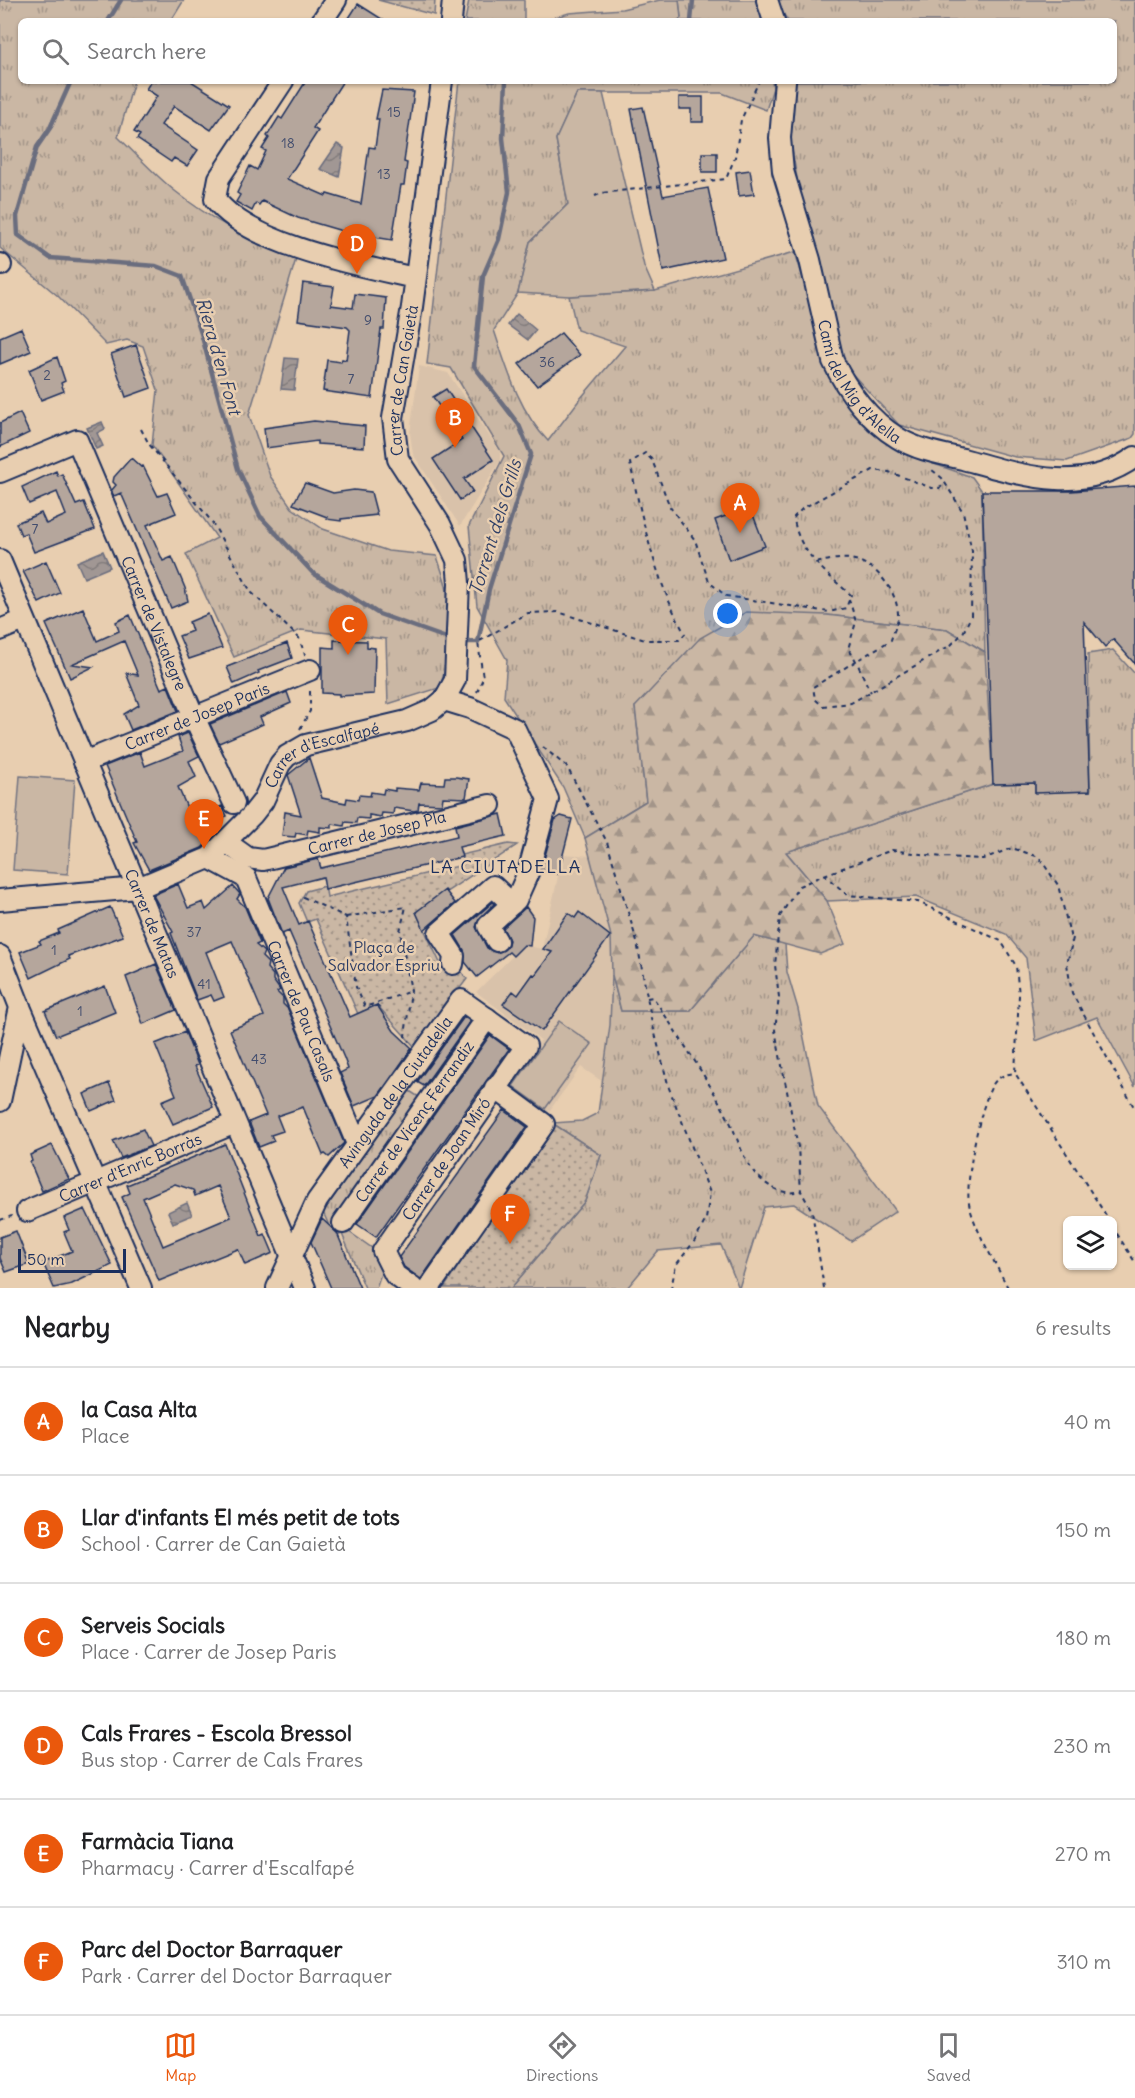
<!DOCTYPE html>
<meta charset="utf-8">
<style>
body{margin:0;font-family:Delius,sans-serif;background:#f6f6f6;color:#202124}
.controls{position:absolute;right:18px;bottom:18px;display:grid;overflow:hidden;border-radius:9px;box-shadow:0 2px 4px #0004}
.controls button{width:54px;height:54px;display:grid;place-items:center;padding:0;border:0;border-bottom:2px solid #e0e0e0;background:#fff;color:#202124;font:30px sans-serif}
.scale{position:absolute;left:18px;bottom:15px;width:108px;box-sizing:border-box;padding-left:6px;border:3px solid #1b2f5e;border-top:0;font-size:16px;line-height:21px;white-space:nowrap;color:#1b2f5e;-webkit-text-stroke:4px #e8ceb0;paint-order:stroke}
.you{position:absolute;left:728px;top:614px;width:21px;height:21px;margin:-15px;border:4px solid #fff;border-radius:50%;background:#1a73e8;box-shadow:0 0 0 9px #1a73e833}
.badge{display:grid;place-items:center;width:39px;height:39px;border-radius:50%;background:#ea580c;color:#fff;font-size:20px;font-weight:700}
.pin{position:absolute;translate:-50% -50px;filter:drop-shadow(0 2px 3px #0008)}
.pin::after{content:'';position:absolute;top:32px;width:21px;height:18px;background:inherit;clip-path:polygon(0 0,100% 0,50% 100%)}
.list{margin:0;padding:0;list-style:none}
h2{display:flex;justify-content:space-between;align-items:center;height:78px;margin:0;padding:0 24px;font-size:26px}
h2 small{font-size:20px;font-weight:400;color:#757577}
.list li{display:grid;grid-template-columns:39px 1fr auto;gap:18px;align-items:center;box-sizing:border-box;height:108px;padding:0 24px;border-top:2px solid #e0e0e0}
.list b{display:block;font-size:22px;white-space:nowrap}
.list p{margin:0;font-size:20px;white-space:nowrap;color:#757577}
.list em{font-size:20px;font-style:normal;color:#757577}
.icon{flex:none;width:33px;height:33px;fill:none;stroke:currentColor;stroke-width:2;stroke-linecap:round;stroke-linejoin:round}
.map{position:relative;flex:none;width:1135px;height:1288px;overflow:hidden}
.search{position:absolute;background:#fff;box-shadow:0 2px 4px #0004;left:18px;right:18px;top:18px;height:66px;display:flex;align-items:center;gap:15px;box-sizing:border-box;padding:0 21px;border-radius:9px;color:#757577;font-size:22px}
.sheet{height:726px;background:#fff}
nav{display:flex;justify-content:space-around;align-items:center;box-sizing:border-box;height:84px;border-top:2px solid #e0e0e0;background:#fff;font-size:16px;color:#757577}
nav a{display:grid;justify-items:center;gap:3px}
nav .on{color:#ea580c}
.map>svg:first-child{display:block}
</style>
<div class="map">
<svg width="1135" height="1288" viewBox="0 0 1135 1288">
<defs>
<pattern id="grass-tufts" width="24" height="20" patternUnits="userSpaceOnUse" patternTransform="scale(1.5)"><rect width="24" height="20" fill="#cab7a4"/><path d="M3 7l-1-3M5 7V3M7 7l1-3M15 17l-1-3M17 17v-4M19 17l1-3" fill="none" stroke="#a39589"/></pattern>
<pattern id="forest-firs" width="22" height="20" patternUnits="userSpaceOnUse" patternTransform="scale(1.5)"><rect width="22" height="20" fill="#cab7a4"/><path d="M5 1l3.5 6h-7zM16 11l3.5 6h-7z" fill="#a39589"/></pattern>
<pattern id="park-dots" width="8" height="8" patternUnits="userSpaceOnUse" patternTransform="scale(1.5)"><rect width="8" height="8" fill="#cab7a4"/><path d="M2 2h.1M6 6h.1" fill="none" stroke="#a39589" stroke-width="1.8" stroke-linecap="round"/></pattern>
<pattern id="water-waves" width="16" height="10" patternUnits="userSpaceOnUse" patternTransform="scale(1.5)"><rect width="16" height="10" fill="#a19794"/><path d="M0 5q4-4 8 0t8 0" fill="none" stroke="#827c7c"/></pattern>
</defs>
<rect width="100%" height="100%" fill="#e8ceb0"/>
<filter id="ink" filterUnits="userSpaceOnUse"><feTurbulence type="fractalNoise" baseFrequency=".0167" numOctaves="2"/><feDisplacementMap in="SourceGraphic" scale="12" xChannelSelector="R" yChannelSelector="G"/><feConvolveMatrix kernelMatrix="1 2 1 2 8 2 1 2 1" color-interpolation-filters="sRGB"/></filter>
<g filter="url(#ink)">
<path fill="#d9c2aa" d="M419,366L448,373L500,452V461L460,526L413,454L410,433Z
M563,854L591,856L611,936V1010L603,1082L581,1067L547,1114L508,1087L541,1040L476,992L524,945L542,949Z"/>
<path fill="url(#grass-tufts)" stroke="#727381" stroke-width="1.5" d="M0,0H184L171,21H21V81H134L118,137C137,155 155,175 175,191C212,221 253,241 296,259L249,415L270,476L292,508L323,529L388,551L437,556C440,567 446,580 447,592C450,615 449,668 439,688L388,704L386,639L301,630L234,657L186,554L217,538L152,445L158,390L143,346L127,340L106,345L58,296L0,248Z
M469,0H524V21H465Z
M679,0H758L762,21H677L681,18Z
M774,0H1135V434L1132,438L1067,461L1015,457L899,425L845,366L804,217L790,139L794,81H1114V21H788Z
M459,81H772L773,88L766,110L722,93H577L556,139L568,204L530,242L518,293L494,330C507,369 519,411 548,441L580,399L625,346L577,330L569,296L655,291L795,252L833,378L882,440L911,456L972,477L982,491L985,652L947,629L827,615L635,707L646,801L585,838L563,787L504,697L507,660L477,606L469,526L504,456L451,368L427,364Z
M1113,650L1135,674V1087L1097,1017L1036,1041L1026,958L1006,934L916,897L827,901L786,852L993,784L1035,783V792L1090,791L1088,654Z
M754,936L785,944L787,972L798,1009L818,1106L896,1211L851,1241L794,1204L764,1207L739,1288L721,1245L658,1251L627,1288H511L585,1201L601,1155L552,1123L582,1121L598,1113L610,1025L612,975L621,1011H690Z
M408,1090L422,1099L338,1224L372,1248L382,1271L376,1288H365L342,1234L334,1237L323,1212Z"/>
<path fill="url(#forest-firs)" stroke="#727381" stroke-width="1.5" d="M746,612L827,615L947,629L985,652L993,784L786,852L827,901L845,944L820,954L754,936L690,1011H621L612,975L611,936L585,838L646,801L635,707L700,638Z"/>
<path fill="url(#park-dots)" stroke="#727381" stroke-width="1.5" d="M378,0H435L434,15Z
M508,844L517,845L416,912L443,969L455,963L467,979L415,1047L377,1005L358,1014L316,919L307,922L299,903L306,891L325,886L327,897L463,865L461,855Z
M552,1123L601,1155L585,1201L511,1288H444Z"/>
<path fill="#cab7a4" stroke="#727381" stroke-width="1.5" d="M660,0H679L681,18L677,21H543L569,13L622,9Z
M577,93H603L644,266L655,291L569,296L518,293L530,242L568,204L556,139Z
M20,776L75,780L68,874L13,870Z
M559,1021L592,1044L545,1109L513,1086Z"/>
<path fill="url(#water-waves)" stroke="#6b6d7e" stroke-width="1.5" d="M337,144L344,148L339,177L320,169Z
M517,314L536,330L528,340L508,325Z
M285,358L298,359L294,390L281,389Z
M102,422L105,429L97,433L103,446L96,449L87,428Z
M103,551L110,567L84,578L77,562Z
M187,1203L192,1215L173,1223L168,1212Z"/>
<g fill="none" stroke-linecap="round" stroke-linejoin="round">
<path stroke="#6b6d7e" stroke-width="4.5" d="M108,21L121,0
M691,21L693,0
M71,81L50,128L37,147L17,216L18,235L50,258L156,266L182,276L201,333L238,469L260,516L313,573L379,614L452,640
M460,642H478L489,589L531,454L519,425L474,366L483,276L499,239L509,192L503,138L506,81"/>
</g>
<path fill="#b5a69c" stroke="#1b2f5e" stroke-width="1.5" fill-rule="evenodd" d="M358,4L385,21H347Z
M151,81H191L229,105L211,130L174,106L161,125L198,150L187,166L174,158L171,162L137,139L140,135L134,132L157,96L146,89Z
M306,81H343L313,128L318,131L287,179L326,196L327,194L361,204L369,147L375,148L379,119H376L382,90L414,92L404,162L407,163L404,185H401L392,240L349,233L298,218L262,201L259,205L256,203L252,211L236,202L240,195L237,193L250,166L257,170L266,151L262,149L269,138L267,136L269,133L279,117L282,119Z
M679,97H703V122H691V109H679Z
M643,107L663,196L708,188L723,258L663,271L631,109Z
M702,153H717V172H702Z
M750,170L754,194L739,196L736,172Z
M303,283L334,287L331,305L353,308L355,294L386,298L384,329H381L372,398L323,391L327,360L341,362L342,359L346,360L350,330L347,327L298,320Z
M21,328L31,351L0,364V337Z
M561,333L580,355L537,386L519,364Z
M136,345L151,388L126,397L111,354Z
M57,357L65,381L61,383L64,391L41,400L29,370Z
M446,389L493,460L464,479L473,492L460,500L433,459L462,440L433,397Z
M20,413L29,433L0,447V423Z
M314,421L365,426L364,447L317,444V441L266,448L264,428Z
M131,458L141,467L143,466L158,496L167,493L176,513L147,525L163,561L172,557L185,588L188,601L171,608L121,493L114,496L111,491L116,485L113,482L114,477Z
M56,471L58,476L62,474L76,505L84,502L95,529L34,552L26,533L21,535L16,523L41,513L46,524L66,515L57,492L29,504L22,487Z
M305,483L333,493L354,490L371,492L377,515L341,519V521L326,519L327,517L293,504Z
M1135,486V664L1113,639L1105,647L1084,622L1090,791L1035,793V783L993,784L982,491H1072Z
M750,507L765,546L729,560L715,520Z
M46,561L60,593L39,603L23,571Z
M83,608L97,641L119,631L116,622L130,615L161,689L168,686L178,711L131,730L124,714L139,705L126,673L138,675L124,641L72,664L93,667L70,678L46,624Z
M208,614L222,648L189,659L179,636L192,631L189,622Z
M334,640L367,641V647L375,648L374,694L339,696V694L322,693V647L334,648Z
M287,643L292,658L258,671L259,673L234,684L227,667Z
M287,692L291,703L260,717L263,724L219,743L210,724Z
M188,733L199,756L189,761L196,777L178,787L192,819L222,806L227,816L205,826L211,839L202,848L149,870L134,843L137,842L105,766L140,752L145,766L183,751L178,737Z
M309,758L322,798L346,803L347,798L358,800L359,795L370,796L371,792L383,794L384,789L395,791V788L419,790L421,783L444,784L445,777H456L469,779L466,798L443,797L442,804L419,803L418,810L414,811L394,808L393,814L382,813L381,817L369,815V819L357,818L356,823L345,822L344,826L332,824V828L320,827V832L308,830L307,835L296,833L295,837L282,836L285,812L301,815L288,775Z
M501,814L506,836L459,847L462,857L325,889L323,877L283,887L299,925L308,921L350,1017L377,1005L394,1031L412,1048L378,1096L354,1106L340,1073L348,1069L344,1058L289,931L282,934L268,898L284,867L318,859L321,868L457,836L455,826Z
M561,816L572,819L558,874L541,870L555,820Z
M178,884L188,908L203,902L206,910L233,886L240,894L237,899L245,907L260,943L256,945L264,952L262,957L268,963L267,968L273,975V980L280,990L277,992L283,998V1004L288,1009L344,1143L329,1157L325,1154L323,1155L303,1107L277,1116L283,1131L271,1135L274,1141L259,1147L249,1122L266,1115L230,1030L264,1016L232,941L206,952L224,997L214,1001L211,995L197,1000L171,933L173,932L153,895Z
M445,890L455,903L424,930L416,912Z
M493,902L494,904L480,918L476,927L487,948L497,953L507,947L509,940L503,928L526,907L533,917L530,946L524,945L513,956L509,952L477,977L465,962L464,950L455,935Z
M110,907L123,936L68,956L70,959L31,978L20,952L41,944L39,941L59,933L58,930Z
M579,912L610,936L542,1031L503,1004L513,991L518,995L533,974L535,975L552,952L543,949L568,913L575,918Z
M156,964L176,1010L143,1024L126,977Z
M105,986L115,1012L56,1036L45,1011Z
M464,1017L470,1021L424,1086L417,1082Z
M185,1032L198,1065L195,1066L213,1107L173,1124L162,1101L176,1095L155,1044Z
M490,1035L509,1049L376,1237L357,1224Z
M109,1083L116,1100L91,1111L84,1094Z
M504,1110L527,1127L421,1279L404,1267L399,1257Z
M143,1129L151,1146L121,1158L113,1141Z
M225,1144L261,1236L265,1234L273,1253L245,1265L238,1249L159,1281L122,1197L130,1193L127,1185ZM175,1184L193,1190L195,1196L218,1186L231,1217L163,1246L143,1198Z
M52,1145L69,1179L42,1191L30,1162L32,1161L30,1155Z
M85,1209L112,1265L72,1284L54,1288L43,1263L72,1251L64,1232L69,1230L64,1218Z
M322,1219L337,1233L360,1288H331L311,1242Z
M16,1231L29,1264L6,1272L0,1258V1237Z"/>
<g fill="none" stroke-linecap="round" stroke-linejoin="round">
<g stroke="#1b2f5e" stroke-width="24">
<g id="minor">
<path d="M767,0L774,21"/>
<path d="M322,21L336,0"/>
<path d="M451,21L453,0"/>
<path d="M283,81L219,178L215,199C249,245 361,266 415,278"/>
<path id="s1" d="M785,81L780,138L783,171L810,260L833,361C847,391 870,421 898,438C917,450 941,454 963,459C1021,475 1081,496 1135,457"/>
<path d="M0,264L1,265"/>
<path id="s2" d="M0,472L77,440L194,717L234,803"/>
<path id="s3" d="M0,560L305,1288"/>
<path d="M0,630L24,620"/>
<path d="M444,700L470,708L515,729L548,799L528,873L516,900L488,926L497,941"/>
<path id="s4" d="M84,762L310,670"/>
<path id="s5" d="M227,843L248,858L263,860L490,805"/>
<path d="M209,858L246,878"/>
<path id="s6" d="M246,878L357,1144"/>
<path id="s7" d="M0,900L138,888L209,858L252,815L263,801L280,764L287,756L306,745L407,721L432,710L444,700L455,680L459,583L457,560L440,524L398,459L393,418L412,307L442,81"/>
<path d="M0,956L20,1007L0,1101"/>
<path d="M453,964L454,956L439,933L493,886L512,904"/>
<path d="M20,1007L141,1288"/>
<path id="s8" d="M27,1211L235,1123"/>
<path id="s9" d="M343,1223L487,1018"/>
<path id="s10" d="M277,1288L317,1201L461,1000L526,1046L383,1251L395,1275L413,1288"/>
<path d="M429,1288L544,1124L495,1088"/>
</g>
</g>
<path stroke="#1b2f5e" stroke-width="2" stroke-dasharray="4.5 4.5" stroke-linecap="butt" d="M595,196L602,193L726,179L735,157L741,120L759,81
M141,429L149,444L212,522L251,592L299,638L305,655
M817,563C827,560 838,558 850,559C875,562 899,592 898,617C897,625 893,633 891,640L813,687L815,699L823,706L851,703L951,645L963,633L971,616L972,551L963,512L942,478L932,470
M849,599L856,622L848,649C859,662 862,677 871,692
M477,692L483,678L478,642L528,613L558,612L645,640H679L685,634C656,582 642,520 630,463L645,453L652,460L670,507L695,540L709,582L726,596L829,612L846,608L851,595C827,574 796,550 794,517L803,508L873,470L889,472L932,488H940L945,483
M300,729L310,711V687
M543,747L567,767L607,842L637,942L651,1018L669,1088L710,1193L706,1219L696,1239L676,1265L671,1288
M824,875L892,850L942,857L983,859L1012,848L1039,857L1058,885L1072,943
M303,897L346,917L356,987L365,1007L411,991
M346,917L406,907L400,931L411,991L405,1036L410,1041
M1073,938L1067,964L1072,993L1135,1109
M647,998L653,997C679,1037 706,1076 728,1118C737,1135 742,1158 754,1172C767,1187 782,1196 801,1191
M0,1220L12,1216
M1112,1226L1135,1262
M824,1288L812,1211L801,1191L798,1147L775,1030L779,997L775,965L780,916L799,886L824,875L848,895L918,902L1001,941L1016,966L1019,995L1015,1073L1109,1220
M1008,1288C995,1262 978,1236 970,1208C963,1186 980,1107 992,1086C997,1077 1005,1074 1015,1073"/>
<use href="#minor" stroke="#e8ceb0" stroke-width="20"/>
</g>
</g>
<g text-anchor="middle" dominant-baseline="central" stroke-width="5" stroke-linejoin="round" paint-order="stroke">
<g font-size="14" fill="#424d6e">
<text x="394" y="112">15</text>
<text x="288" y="143">18</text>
<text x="384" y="174">13</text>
<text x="368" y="320">9</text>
<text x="547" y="362">36</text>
<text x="47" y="375">2</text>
<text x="351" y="379">7</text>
<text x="35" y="529">7</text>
<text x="194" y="932">37</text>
<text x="54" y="950">1</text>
<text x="204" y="984">41</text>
<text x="80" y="1011">1</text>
<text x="259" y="1059">43</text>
</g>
<g font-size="16" fill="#1b2f5e" stroke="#e8ceb0">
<text stroke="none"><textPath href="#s1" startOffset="318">Camí del Mig d'Alella</textPath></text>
<text stroke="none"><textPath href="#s7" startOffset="854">Carrer de Can Gaietà</textPath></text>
<text stroke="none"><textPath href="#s2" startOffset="282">Carrer de Vistalegre</textPath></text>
<text stroke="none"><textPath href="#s4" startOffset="122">Carrer de Josep Paris</textPath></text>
<text stroke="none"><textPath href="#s7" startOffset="376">Carrer d'Escalfapé</textPath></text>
<text stroke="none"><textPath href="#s5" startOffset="158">Carrer de Josep Pla</textPath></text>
<text stroke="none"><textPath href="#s3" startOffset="394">Carrer de Matas</textPath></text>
<text stroke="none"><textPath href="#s6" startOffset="144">Carrer de Pau Casals</textPath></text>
<text stroke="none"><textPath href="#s10" startOffset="230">Avinguda de la Ciutadella</textPath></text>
<text stroke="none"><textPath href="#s9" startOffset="124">Carrer de Vicenç Ferrandiz</textPath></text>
<text transform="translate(446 1159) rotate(-56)">Carrer de Joan Miró</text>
<text stroke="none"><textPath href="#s8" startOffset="112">Carrer d'Enric Borràs</textPath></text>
</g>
<g font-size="16" fill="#2c3d65" stroke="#e8ceb0">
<text x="384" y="947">Plaça de<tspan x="384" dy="18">Salvador Espriu</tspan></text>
</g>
<g font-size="18" font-style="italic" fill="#2f3f66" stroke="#e8ceb0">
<text transform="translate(219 356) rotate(74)">Riera d'en Font</text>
<text transform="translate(495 527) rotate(-73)">Torrent dels Grills</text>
</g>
<g font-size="18" letter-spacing="1.5" fill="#1b2f5e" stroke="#e8ceb0">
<text x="506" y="866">LA CIUTADELLA</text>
</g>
</g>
</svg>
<div class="controls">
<button><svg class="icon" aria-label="layers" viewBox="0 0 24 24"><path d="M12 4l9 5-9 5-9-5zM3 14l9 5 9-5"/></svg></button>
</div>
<div class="scale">50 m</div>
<div class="you"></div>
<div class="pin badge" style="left:740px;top:533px">A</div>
<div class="pin badge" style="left:455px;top:448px">B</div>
<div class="pin badge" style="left:348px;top:655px">C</div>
<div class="pin badge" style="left:357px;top:274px">D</div>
<div class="pin badge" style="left:204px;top:849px">E</div>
<div class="pin badge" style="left:510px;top:1244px">F</div>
<div class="search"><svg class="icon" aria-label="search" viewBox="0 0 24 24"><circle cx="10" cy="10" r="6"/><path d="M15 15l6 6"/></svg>Search here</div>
</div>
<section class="sheet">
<h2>Nearby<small>6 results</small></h2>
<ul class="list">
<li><span class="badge">A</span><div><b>la Casa Alta</b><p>Place</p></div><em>40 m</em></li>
<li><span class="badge">B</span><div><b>Llar d'infants El més petit de tots</b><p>School · Carrer de Can Gaietà</p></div><em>150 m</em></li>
<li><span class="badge">C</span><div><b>Serveis Socials</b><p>Place · Carrer de Josep Paris</p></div><em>180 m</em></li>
<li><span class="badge">D</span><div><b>Cals Frares - Escola Bressol</b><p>Bus stop · Carrer de Cals Frares</p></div><em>230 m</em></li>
<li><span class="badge">E</span><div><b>Farmàcia Tiana</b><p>Pharmacy · Carrer d'Escalfapé</p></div><em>270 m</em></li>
<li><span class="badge">F</span><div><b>Parc del Doctor Barraquer</b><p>Park · Carrer del Doctor Barraquer</p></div><em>310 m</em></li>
</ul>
</section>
<nav>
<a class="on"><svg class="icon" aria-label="map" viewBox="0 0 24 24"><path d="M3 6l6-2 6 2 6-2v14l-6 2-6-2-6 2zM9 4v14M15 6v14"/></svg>Map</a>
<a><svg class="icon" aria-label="directions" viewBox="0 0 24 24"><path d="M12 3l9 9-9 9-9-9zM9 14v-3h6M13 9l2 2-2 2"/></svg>Directions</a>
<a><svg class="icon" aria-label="saved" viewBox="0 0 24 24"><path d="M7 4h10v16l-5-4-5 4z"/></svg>Saved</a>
</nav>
